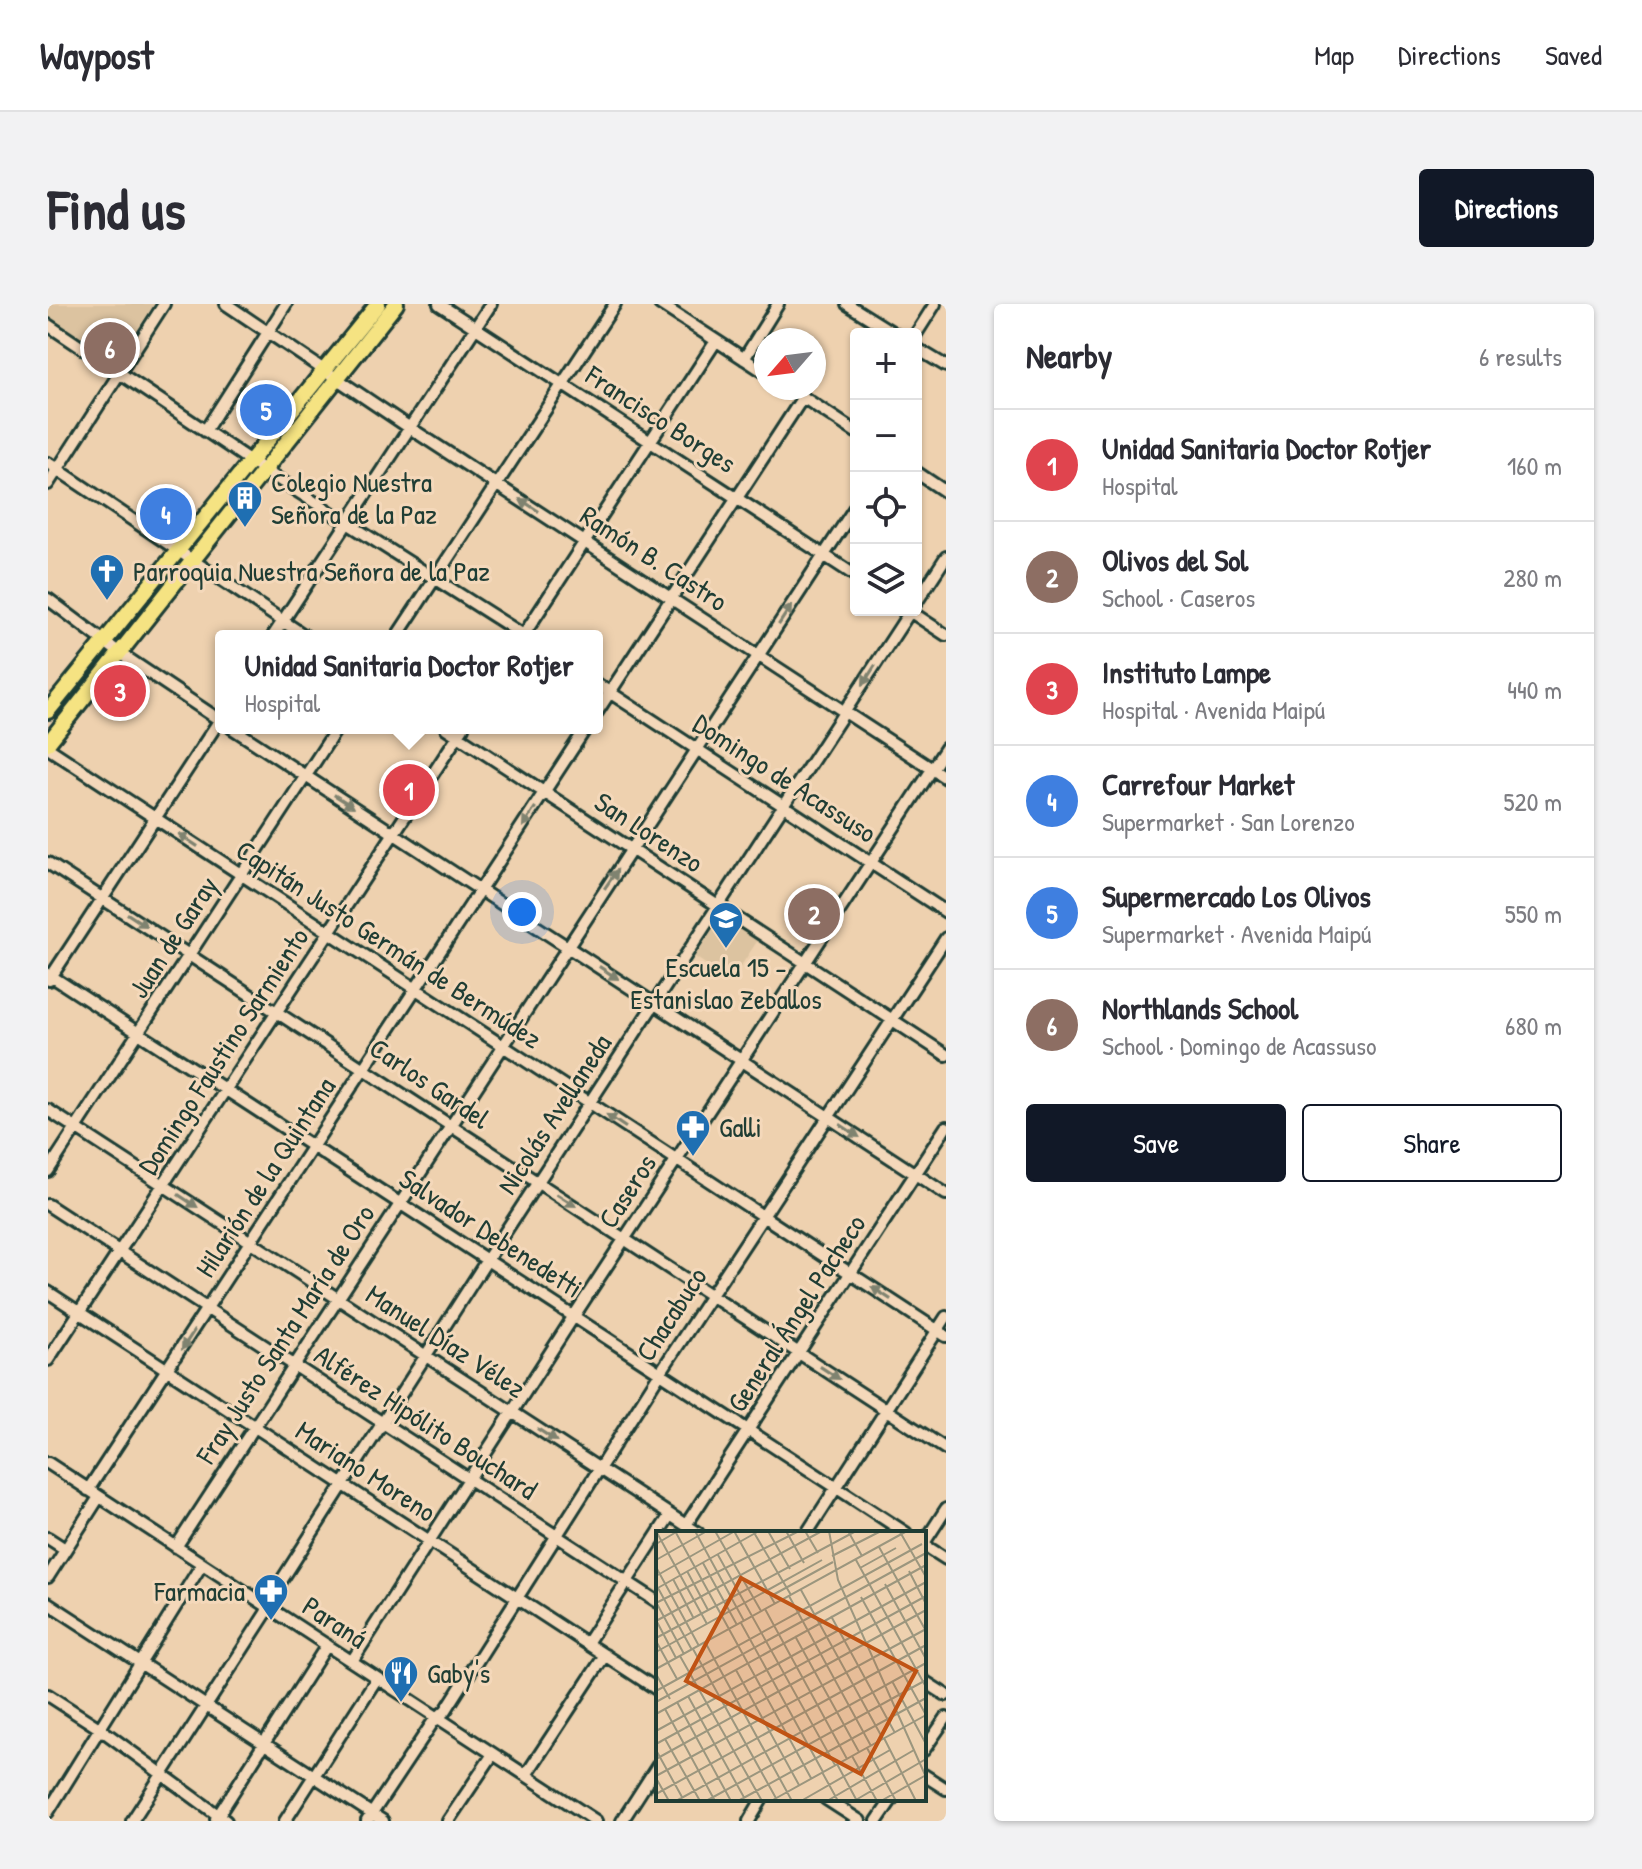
<!DOCTYPE html>
<meta charset="utf-8">
<style>
body{margin:0;font-family:"Patrick Hand",sans-serif;background:#f2f2f3;color:#2b2b33}
.controls{position:absolute;right:24px;top:24px;display:grid;overflow:hidden;border-radius:8px;box-shadow:0 2px 6px #0004}
.controls button{width:72px;height:72px;display:grid;place-items:center;padding:0;border:0;border-bottom:2px solid #e1e1e2;background:#fff;color:#2b2b33;font:40px sans-serif}
.compass{position:absolute;left:706px;top:24px;width:72px;height:72px;border-radius:50%;background:#fff;box-shadow:0 2px 6px #0004;rotate:242deg}
.you{position:absolute;left:474px;top:608px;width:28px;height:28px;margin:-20px;border:6px solid #fff;border-radius:50%;background:#1a73e8;box-shadow:0 0 0 12px #1a73e833}
.badge{display:grid;place-items:center;width:52px;height:52px;border-radius:50%;background:#111827;color:#fff;font-size:26px;font-weight:700}
.pin{position:absolute;translate:-50% -50%;border:4px solid #fff;box-shadow:0 2px 8px #0006}
.popup{position:absolute;left:167px;top:326px;width:388px;height:104px;box-sizing:border-box;display:grid;place-content:center;border-radius:8px;background:#fff;filter:drop-shadow(0 2px 6px #0005);font-size:26px;white-space:nowrap;color:#7c7c81}
.popup b{font-size:30px;color:#2b2b33}
.popup::after{content:'';position:absolute;left:50%;top:100%;margin-left:-16px;border:16px solid transparent;border-top-color:#fff}
.list{margin:0;padding:0;list-style:none}
h2{display:flex;justify-content:space-between;align-items:center;height:104px;margin:0;padding:0 32px;font-size:34px}
h2 small{font-size:26px;font-weight:400;color:#7c7c81}
.list li{display:grid;grid-template-columns:52px 1fr auto;gap:24px;align-items:center;box-sizing:border-box;height:112px;padding:0 32px;border-top:2px solid #e1e1e2}
.list b{display:block;font-size:30px;white-space:nowrap}
.list p{margin:0;font-size:26px;white-space:nowrap;color:#7c7c81}
.list em{font-size:26px;font-style:normal;color:#7c7c81}
.actions{display:flex;gap:16px;padding:24px 32px}
.actions a{flex:1;padding:18px 0;border:2px solid #111827;border-radius:8px;text-align:center;font-size:28px;color:#111827}
.actions .main{background:#111827;color:#fff}
.icon{flex:none;width:44px;height:44px;fill:none;stroke:currentColor;stroke-width:2;stroke-linecap:round;stroke-linejoin:round}
.map{position:relative;flex:none;width:898px;height:1517px;overflow:hidden;border-radius:8px}
header{display:flex;align-items:center;gap:48px;box-sizing:border-box;height:112px;padding:0 40px;background:#fff;border-bottom:2px solid #e1e1e2}
header strong{font-size:38px}
nav{display:flex;gap:44px;margin-inline-start:auto;font-size:28px}
.intro{display:flex;align-items:center;justify-content:space-between;box-sizing:border-box;height:192px;padding:0 48px}
h1{margin:0;font-size:56px}
.button{padding:20px 36px;border-radius:8px;background:#111827;color:#fff;font-size:28px;font-weight:700}
main{display:flex;gap:48px;padding:0 48px}
aside{flex:1;background:#fff;border-radius:8px;box-shadow:0 2px 6px #0004}
.map>svg:first-child{display:block}
</style>
<header>
<strong>Waypost</strong>
<nav><a>Map</a><a>Directions</a><a>Saved</a></nav>
</header>
<div class="intro"><h1>Find us</h1><a class="button">Directions</a></div>
<main>
<div class="map">
<svg width="898" height="1517" viewBox="0 0 898 1517">
<rect width="100%" height="100%" fill="#eed1af"/>
<filter id="ink" filterUnits="userSpaceOnUse"><feTurbulence type="fractalNoise" baseFrequency=".0125" numOctaves="2"/><feDisplacementMap in="SourceGraphic" scale="16" xChannelSelector="R" yChannelSelector="G"/><feConvolveMatrix kernelMatrix="1 2 1 2 8 2 1 2 1" color-interpolation-filters="sRGB"/></filter>
<g filter="url(#ink)">
<path fill="#dcc3a0" d="M3,0H106L68,58L0,13V5Z
M673,613L710,636L683,677L647,653Z"/>
<g fill="none" stroke-linecap="round" stroke-linejoin="round">
<g stroke="#1f3d34" stroke-width="16">
<path id="minor" d="M178,0L362,124L898,474
M391,0L808,272
M612,0L718,69
M799,0L847,30
M0,21L216,166L477,332
M868,30L887,0
M868,44L898,62
M696,55L730,0
M741,84L808,128
M157,127L238,0
M0,159L257,332
M868,168L898,188
M0,180L116,0
M0,295L73,350L173,417
M868,299L898,253
M860,306L898,331
M225,332L443,0
M349,332L567,0
M475,332L668,37
M549,380L898,608
M549,408L755,93
M184,424L898,890
M398,424L898,751
M0,444L898,1032
M0,559L898,1145
M0,670L858,1229
M1,676L173,414
M0,806L650,1229
M0,867L289,424
M0,901L610,1298
M0,988L610,1386
M0,1056L415,424
M0,1159L548,1517
M40,1186L538,424
M638,1221L898,823
M759,1229L898,1013
M0,1234L17,1245
M876,1239L898,1205
M876,1241L898,1255
M128,1243L808,202
M0,1273L51,1193
M0,1299L335,1517
M539,1339L622,1211
M304,1357L522,1018L898,444
M876,1377L898,1391
M0,1391L51,1424L178,1517
M876,1446L898,1414
M478,1471L557,1351
M876,1471L898,1485
M778,1495L812,1517
M0,1508L154,1260
M168,1515L279,1341
M84,1517L218,1309L223,1293L439,956L863,306
M237,1517L329,1374
M319,1517L385,1418L398,1406L612,1069L898,634
M400,1517L445,1450
M574,1517L610,1461
M701,1517L714,1495
M829,1517L844,1495"/>
</g>
<g stroke="#1f3d34" stroke-width="20">
<path id="major" d="M0,407L330,0
M0,439L348,0"/>
</g>
<use href="#minor" stroke="#f4d8ba" stroke-width="10"/>
<use href="#major" stroke="#f5e382" stroke-width="14"/>
</g>
<defs><path id="oneway-solid" d="M-6-.8H1V-3.2L6.5 0L1 3.2V.8H-6Z" transform="scale(2)"/></defs>
<g fill="#7f8370">
<use href="#oneway-solid" transform="translate(481 201) rotate(-147)"/>
<use href="#oneway-solid" transform="translate(737 311) rotate(-57)"/>
<use href="#oneway-solid" transform="translate(821 371) rotate(123)"/>
<use href="#oneway-solid" transform="translate(296 497) rotate(32)"/>
<use href="#oneway-solid" transform="translate(481 513) rotate(123)"/>
<use href="#oneway-solid" transform="translate(140 536) rotate(-147)"/>
<use href="#oneway-solid" transform="translate(563 575) rotate(-56)"/>
<use href="#oneway-solid" transform="translate(89 616) rotate(33)"/>
<use href="#oneway-solid" transform="translate(561 669) rotate(33)"/>
<use href="#oneway-solid" transform="translate(568 817) rotate(-146)"/>
<use href="#oneway-solid" transform="translate(802 827) rotate(33)"/>
<use href="#oneway-solid" transform="translate(518 896) rotate(32)"/>
<use href="#oneway-solid" transform="translate(140 897) rotate(33)"/>
<use href="#oneway-solid" transform="translate(833 989) rotate(-147)"/>
<use href="#oneway-solid" transform="translate(140 1036) rotate(123)"/>
<use href="#oneway-solid" transform="translate(782 1069) rotate(33)"/>
<use href="#oneway-solid" transform="translate(499 1131) rotate(33)"/>
</g>
</g>
<defs>
<g id="building-pin" transform="scale(1.8)"><path d="M0 17L-7.5 6A9.5 9.5 0 1 1 7.5 6Z" fill="#1f6fb2" stroke="#f4d8ba"/><path d="M-4-6H4V6H1V3H-1V6H-4ZM-2.5-4.3h1.7v1.8h-1.7ZM.8-4.3h1.7v1.8H.8ZM-2.5-1h1.7V.8h-1.7ZM.8-1h1.7V.8H.8Z" fill="#fff"/></g>
<g id="church-pin" transform="scale(1.8)"><path d="M0 17L-7.5 6A9.5 9.5 0 1 1 7.5 6Z" fill="#1f6fb2" stroke="#f4d8ba"/><path d="M-1.2-6h2.4v3.5h3.3v2.4h-3.3V6h-2.4V-.1h-3.3v-2.4h3.3Z" fill="#fff"/></g>
<g id="school-pin" transform="scale(1.8)"><path d="M0 17L-7.5 6A9.5 9.5 0 1 1 7.5 6Z" fill="#1f6fb2" stroke="#f4d8ba"/><path d="M0-5L7-2L0 1L-7-2ZM-4 1L0 2.5L4 1V4Q0 6-4 4Z" fill="#fff"/></g>
<g id="pharmacy-pin" transform="scale(1.8)"><path d="M0 17L-7.5 6A9.5 9.5 0 1 1 7.5 6Z" fill="#1f6fb2" stroke="#f4d8ba"/><path d="M-2-6h4v4h4v4h-4v4h-4v-4h-4v-4h4Z" fill="#fff"/></g>
<g id="restaurant-pin" transform="scale(1.8)"><path d="M0 17L-7.5 6A9.5 9.5 0 1 1 7.5 6Z" fill="#1f6fb2" stroke="#f4d8ba"/><path d="M-5-6h1v4h1v-4h1v4h1v-4h1v5L-1.5 .5V6h-2V.5L-5-1ZM5-6V6H3V1.5H1.5Q1.5-4 5-6Z" fill="#fff"/></g>
</defs>
<g fill-rule="evenodd">
<use href="#building-pin" x="197" y="194"/>
<use href="#church-pin" x="59" y="267"/>
<use href="#school-pin" x="678" y="615"/>
<use href="#pharmacy-pin" x="645" y="823"/>
<use href="#pharmacy-pin" x="223" y="1287"/>
<use href="#restaurant-pin" x="353" y="1369"/>
</g>
<g text-anchor="middle" dominant-baseline="central" stroke-width="6" stroke-linejoin="round" paint-order="stroke">
<g font-size="28" fill="#1f3d34" stroke="#f4d8ba">
<text transform="translate(613 115) rotate(33)">Francisco Borges</text>
<text transform="translate(606 254) rotate(33)">Ramón B. Castro</text>
<text transform="translate(737 474) rotate(33)">Domingo de Acassuso</text>
<text transform="translate(601 528) rotate(33)">San Lorenzo</text>
<text transform="translate(125 633) rotate(-57)">Juan de Garay</text>
<text transform="translate(341 640) rotate(33)">Capitán Justo Germán de Bermúdez</text>
<text transform="translate(175 747) rotate(-57)">Domingo Faustino Sarmiento</text>
<text transform="translate(382 779) rotate(34)">Carlos Gardel</text>
<text transform="translate(506 810) rotate(-57)">Nicolás Avellaneda</text>
<text transform="translate(217 873) rotate(-57)">Hilarión de la Quintana</text>
<text transform="translate(579 887) rotate(-57)">Caseros</text>
<text transform="translate(443 929) rotate(33)">Salvador Debenedetti</text>
<text transform="translate(748 1009) rotate(-57)">General Ángel Pacheco</text>
<text transform="translate(623 1010) rotate(-57)">Chacabuco</text>
<text transform="translate(237 1030) rotate(-57)">Fray Justo Santa María de Oro</text>
<text transform="translate(398 1037) rotate(33)">Manuel Díaz Vélez</text>
<text transform="translate(378 1118) rotate(33)">Alférez Hipólito Bouchard</text>
<text transform="translate(318 1167) rotate(33)">Mariano Moreno</text>
<text transform="translate(287 1318) rotate(33)">Paraná</text>
</g>
<g font-size="28" fill="#1f3d34" stroke="#f4d8ba" text-anchor="start">
<text x="223" y="178">Colegio Nuestra<tspan x="223" dy="32">Señora de la Paz</tspan></text>
<text x="85" y="267">Parroquia Nuestra Señora de la Paz</text>
<text x="678" y="663" text-anchor="middle">Escuela 15 -<tspan x="678" dy="32">Estanislao Zeballos</tspan></text>
<text x="671" y="823">Galli</text>
<text x="197" y="1287" text-anchor="end">Farmacia</text>
<text x="379" y="1369">Gaby's</text>
</g>
</g>
<g transform="translate(608 1227)">
<rect width="270" height="270" fill="#eed1af"/>
<path fill="none" stroke="#9b967e" stroke-width="2" d="M0,0L51,93M19,0L155,247M39,0L88,90M59,0L105,80M78,0L119,73M97,0L135,64M112,0L134,38M130,0L148,32M149,0L162,22M173,0L182,49L270,246M192,0L206,25M244,1L270,46M0,13L22,0M223,16L270,100M62,24L179,234M176,25L225,0M0,29L51,0M200,29L270,156M47,32L81,94M0,36L43,115M204,37L240,17M31,40L52,79M253,40L270,73M0,45L79,0M17,48L37,86M229,53L270,128M2,57L36,119M0,58L103,0M145,59L227,208M115,65L177,31M133,65L215,215M205,66L270,184M0,71L28,123M0,72L143,0M109,78L191,228M175,85L239,202M0,89L20,127M0,90L166,0M85,92L167,241M139,105L203,221M0,107L200,0M0,110L21,148M49,111L136,270M37,118L121,269M0,121L166,29M24,125L106,270M0,138L251,0M80,139L143,254M0,143L14,168M236,150L270,213M0,160L266,13M32,165L90,270M0,171L270,22M21,171L75,270M9,178L59,270M0,183L270,34M0,200L270,51M228,207L260,270M9,208L44,270M0,213L270,65M211,217L240,270M0,219L26,266M196,225L221,270M0,228L270,79M181,233L201,270M166,241L182,270M0,245L270,98M0,247L13,270M0,263L270,114M20,270L270,132M50,270L270,149M82,270L270,167M115,270L270,184M145,270L234,219M171,270L258,219M198,270L270,228M225,270L270,244"/>
<path fill="#c05314" fill-opacity="0.15" stroke="#c05314" stroke-width="4" d="M85,47L260,140L205,243L30,150Z"/>
<rect width="270" height="270" fill="none" stroke="#1f3d34" stroke-width="4"/>
</g>
</svg>
<div class="controls">
<button>+</button>
<button>−</button>
<button><svg class="icon" aria-label="locate" viewBox="0 0 24 24"><circle cx="12" cy="12" r="6"/><path d="M12 2v4M12 18v4M2 12h4M18 12h4"/></svg></button>
<button><svg class="icon" aria-label="layers" viewBox="0 0 24 24"><path d="M12 4l9 5-9 5-9-5zM3 14l9 5 9-5"/></svg></button>
</div>
<svg class="compass" viewBox="-18 -18 36 36"><path d="M0-13l5 13h-10z" fill="#e53935"/><path d="M0 13l5-13h-10z" fill="#7c7c81"/></svg>
<div class="you"></div>
<div class="pin badge" style="left:361px;top:486px;background:#e0444e">1</div>
<div class="popup"><b>Unidad Sanitaria Doctor Rotjer</b>Hospital</div>
<div class="pin badge" style="left:766px;top:610px;background:#8d6e63">2</div>
<div class="pin badge" style="left:72px;top:387px;background:#e0444e">3</div>
<div class="pin badge" style="left:118px;top:210px;background:#3f7fe0">4</div>
<div class="pin badge" style="left:218px;top:106px;background:#3f7fe0">5</div>
<div class="pin badge" style="left:62px;top:44px;background:#8d6e63">6</div>
</div>
<aside>
<h2>Nearby<small>6 results</small></h2>
<ul class="list">
<li><span class="badge" style="background:#e0444e">1</span><div><b>Unidad Sanitaria Doctor Rotjer</b><p>Hospital</p></div><em>160 m</em></li>
<li><span class="badge" style="background:#8d6e63">2</span><div><b>Olivos del Sol</b><p>School · Caseros</p></div><em>280 m</em></li>
<li><span class="badge" style="background:#e0444e">3</span><div><b>Instituto Lampe</b><p>Hospital · Avenida Maipú</p></div><em>440 m</em></li>
<li><span class="badge" style="background:#3f7fe0">4</span><div><b>Carrefour Market</b><p>Supermarket · San Lorenzo</p></div><em>520 m</em></li>
<li><span class="badge" style="background:#3f7fe0">5</span><div><b>Supermercado Los Olivos</b><p>Supermarket · Avenida Maipú</p></div><em>550 m</em></li>
<li><span class="badge" style="background:#8d6e63">6</span><div><b>Northlands School</b><p>School · Domingo de Acassuso</p></div><em>680 m</em></li>
</ul>
<div class="actions"><a class="main">Save</a><a>Share</a></div>
</aside>
</main>
